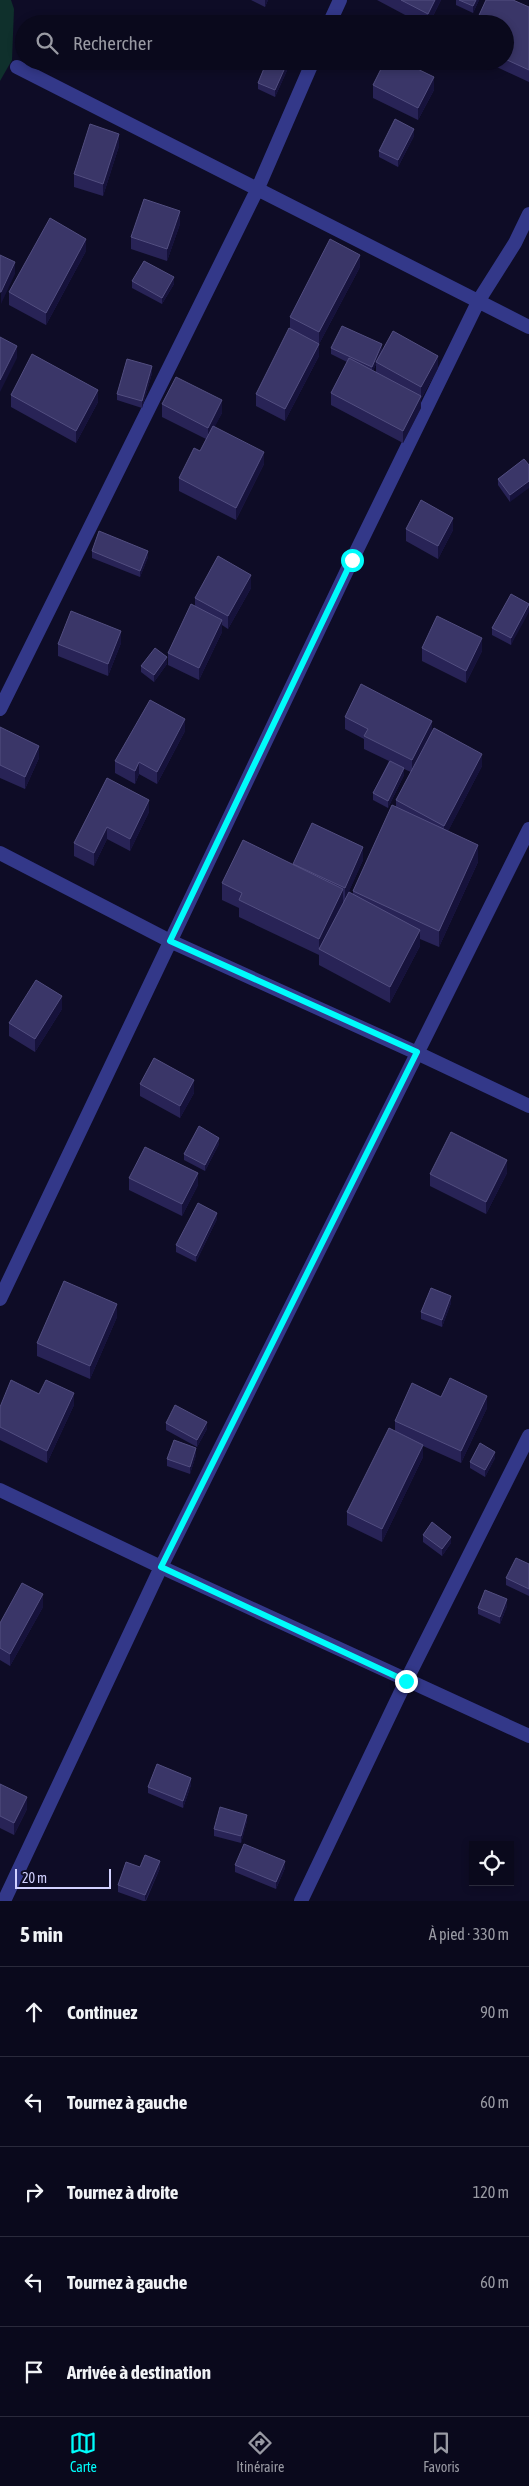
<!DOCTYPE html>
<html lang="fr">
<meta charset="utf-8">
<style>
body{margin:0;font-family:"Asap Condensed",sans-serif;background:#131225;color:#f1f3f6}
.controls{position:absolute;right:15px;bottom:15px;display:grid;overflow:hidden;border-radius:0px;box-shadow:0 2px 8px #0003}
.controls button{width:45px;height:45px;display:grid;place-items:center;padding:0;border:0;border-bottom:1px solid #2a2a3b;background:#0a091c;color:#f1f3f6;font:25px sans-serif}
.scale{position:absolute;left:15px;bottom:12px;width:96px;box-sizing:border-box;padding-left:5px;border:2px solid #d2d1ff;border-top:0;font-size:14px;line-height:18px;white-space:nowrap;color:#d2d1ff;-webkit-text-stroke:4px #0e0c26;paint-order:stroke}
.stop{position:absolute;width:15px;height:15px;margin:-11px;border:4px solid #00fcfb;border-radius:50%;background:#fff}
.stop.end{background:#00fcfb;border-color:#fff;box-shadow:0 1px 5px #0008}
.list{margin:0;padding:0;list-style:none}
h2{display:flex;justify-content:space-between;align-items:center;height:65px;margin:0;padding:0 20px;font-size:21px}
h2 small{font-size:16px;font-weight:400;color:#999aa3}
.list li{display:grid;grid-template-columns:32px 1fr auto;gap:15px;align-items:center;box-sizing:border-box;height:90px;padding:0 20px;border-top:1px solid #2a2a3b}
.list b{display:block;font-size:19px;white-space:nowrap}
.list em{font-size:16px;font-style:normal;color:#999aa3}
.icon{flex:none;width:28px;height:28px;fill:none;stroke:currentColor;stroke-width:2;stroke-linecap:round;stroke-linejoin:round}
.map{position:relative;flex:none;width:529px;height:1901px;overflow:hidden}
.search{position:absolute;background:#0a091c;box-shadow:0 2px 8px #0003;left:15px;right:15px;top:15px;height:55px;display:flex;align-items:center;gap:12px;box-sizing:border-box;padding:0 18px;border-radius:28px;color:#999aa3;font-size:19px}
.sheet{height:515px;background:#0a091c}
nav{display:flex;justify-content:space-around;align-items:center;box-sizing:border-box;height:70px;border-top:1px solid #2a2a3b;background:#0a091c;font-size:14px;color:#999aa3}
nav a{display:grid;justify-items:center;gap:2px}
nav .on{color:#00fcfb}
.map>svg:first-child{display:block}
</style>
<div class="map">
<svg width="529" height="1901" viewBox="0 0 529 1901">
<rect width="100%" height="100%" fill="#0e0c26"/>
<path fill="#0f302c" d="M0,0H11L14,9L12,60L0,81Z"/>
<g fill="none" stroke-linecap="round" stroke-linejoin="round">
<path stroke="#333889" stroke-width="14" d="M329,24L340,0
M17,67L529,327
M0,709L258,188L313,61
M0,853L170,941L417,1053L529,1106
M0,1299L352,560L479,300L515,243L529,214
M0,1490L161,1567L529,1736
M4,1901L161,1567L529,829
M301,1901L406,1681L529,1436"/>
</g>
<path fill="#282356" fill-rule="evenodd" d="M251,0H268L265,7Z
M377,0H441L429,24H422Z
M456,0H479L473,13L456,5Z
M529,7V82L484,61H505V24Z
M289,61V66L275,97L258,89V83Z
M373,85L434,90L418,120L373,98Z
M414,136L398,167L379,157V151Z
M119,146L103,196L74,187V174Z
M180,224L167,261L131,249V237Z
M86,251L46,325L9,305V292Z
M360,267L319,344V356L285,421L256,406V394L290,329V317Z
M132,281L174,284L162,304L132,288Z
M331,348L382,352L438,368L421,399V408L403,443L331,405V393L347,362L331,354ZM376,364V372L373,371Z
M152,373L142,408L117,400V394Z
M11,395L98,402L76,443L11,407Z
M162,404L222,413L214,427L264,464L236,520L179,491V478L200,451L206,439L162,417Z
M524,459L510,502L498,485V479Z
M406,529L453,530L438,559L406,541Z
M92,551L148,557L140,577L92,558Z
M251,588L228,629L222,625V632L199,680L168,665V653L195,606V598Z
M529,604L511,645L492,635V628Z
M121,643L108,676L58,656V644Z
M422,648L482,651L466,683L422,661Z
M167,664L154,682L141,672V666Z
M345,717L432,732L482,766L448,831L478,862L439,947L420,939V946L390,1003L319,965V955L239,917V908L222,900V883L293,865V864L363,860L348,893L353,894V891L396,807V800L411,772L404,769V775L388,808L373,800V793L389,761L364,749V739L345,729Z
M0,727L39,758L25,789L0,778Z
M185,731L157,784L139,774L135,784L115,773V761Z
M107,778L149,812L130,851L107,839L94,866L74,856V843Z
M62,1009L35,1052L9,1036V1023Z
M140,1084L194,1093L180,1118L140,1096Z
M219,1144L205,1171L184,1160V1154Z
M507,1173L486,1214L430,1186V1174Z
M129,1178L198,1185L182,1216L129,1190Z
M217,1219L196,1262L176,1252V1245Z
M451,1303L442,1327L421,1319V1312Z
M117,1317L90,1379L37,1356V1343Z
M39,1394L74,1405L47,1463L0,1440V1407Z
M441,1397L487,1408L461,1463L423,1446V1457L382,1542L347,1525V1512L395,1431V1421Z
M166,1423L207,1429L197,1447L166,1430Z
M196,1455L190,1474L167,1466V1459Z
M495,1458L485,1477L470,1468V1462Z
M423,1535L451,1543L442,1556L423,1542Z
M529,1564V1596L506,1585V1578Z
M507,1606L500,1624L478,1614V1608Z
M43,1607L10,1666L0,1660V1623Z
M0,1784L27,1809L14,1835L0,1828Z
M191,1785L183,1808L148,1793V1787Z
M247,1821L241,1843L214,1836V1829Z
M235,1865L285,1868L276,1889L235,1872Z
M140,1867L160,1868L146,1901H143L118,1892V1885Z"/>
<path fill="#16123b" d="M265,0H268L265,7Z
M435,0H441L429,24H428V14Z
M476,0H479L473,13V6Z
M288,61H289V66L275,97V90Z
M434,77V90L418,120V108Z
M414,129V136L398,167V160Z
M119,134V146L103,196V184Z
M180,211V224L167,261V249Z
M86,239V251L46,325V313Z
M360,255V267L319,344V332Z
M15,262V274L1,304V292Z
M174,277V284L162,304V298Z
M319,344V356L285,421V409Z
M382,344V351L372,373V367Z
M17,346V358L0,392V380Z
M438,356V368L421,399V387Z
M152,366V373L142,408V401Z
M98,390V402L76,443V431Z
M421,396V408L403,443V431Z
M222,400V413L208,440V428Z
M264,452V464L236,520V508Z
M529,481V488L510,502V495Z
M453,518V530L438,559V546Z
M148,551V557L140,577V571Z
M251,575V588L228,629V616Z
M529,605V612L511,645V638Z
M222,620V632L199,680V668Z
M121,631V643L108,676V664Z
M482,638V651L466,683V671Z
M167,657V664L154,682V675Z
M185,719V731L157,784V772Z
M432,721V733L412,773V760Z
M39,746V758L25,789V777Z
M482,754V766L444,839V826Z
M139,762V774L135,784V771Z
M404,768V775L388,808V801Z
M149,800V812L130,851V839Z
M107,827V839L94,866V853Z
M478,845V862L439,947V931Z
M363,847V860L345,900V888Z
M343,889V906L319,949V939Z
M420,930V946L390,1003V987Z
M62,996V1009L35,1052V1039Z
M194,1080V1093L180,1118V1106Z
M219,1138V1144L205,1171V1165Z
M507,1160V1173L486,1214V1202Z
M198,1173V1185L182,1216V1204Z
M217,1213V1219L196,1262V1256Z
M451,1296V1303L442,1327V1320Z
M117,1304V1317L90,1379V1366Z
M74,1393V1405L47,1463V1451Z
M487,1396V1408L461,1463V1451Z
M207,1422V1429L197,1447V1440Z
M423,1445V1457L382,1542V1529Z
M196,1448V1455L190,1474V1467Z
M495,1452V1458L485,1477V1470Z
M451,1537V1543L442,1556V1549Z
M43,1594V1607L10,1666V1654Z
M507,1599V1606L500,1624V1617Z
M191,1778V1785L183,1808V1801Z
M27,1797V1809L14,1835V1823Z
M247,1815V1821L241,1843V1836Z
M160,1861V1868L145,1901V1895Z
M285,1861V1868L276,1889V1882Z"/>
<path fill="#3a3668" stroke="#524e80" d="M401,0H435L428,14Z
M459,0H476L473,6Z
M486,0H513L529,7V70L505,59V24H475Z
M267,61H288L275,90L258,83Z
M385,61H401L434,77L418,108L373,85Z
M395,119L414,129L398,160L379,151Z
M90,124L119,134L103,184L74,174Z
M144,199L180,211L167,249L131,237Z
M50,218L86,239L46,313L9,292Z
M330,239L360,255L319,332L290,317Z
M0,255L15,262L1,292H0Z
M144,261L174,277L162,298L132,281Z
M342,326L382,344L372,367L331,348Z
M289,328L319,344L285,409L256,394Z
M393,331L438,356L421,387L376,362Z
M0,337L17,346L0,380Z
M32,354L98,390L76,431L11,395Z
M349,358L421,396L403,431L331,393Z
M127,359L152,366L142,401L117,394Z
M176,377L222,400L208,428L162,404Z
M213,426L264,452L236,508L179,478L194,448L200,451Z
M524,459L529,465V481L510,495L498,479Z
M421,500L453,518L438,546L406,529Z
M99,531L148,551L140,571L92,551Z
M218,556L251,575L228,616L195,598Z
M511,594L529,604L511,638L492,628Z
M191,604L222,620L199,668L168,653Z
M71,611L121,631L108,664L58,644Z
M437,616L482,638L466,671L422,648Z
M155,648L167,657L154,675L141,666Z
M361,684L432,721L412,760L364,736L368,729L345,717Z
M150,700L185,719L157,772L139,762L135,771L115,761Z
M0,727L39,746L25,777L0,765Z
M434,728L482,754L444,826L396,800Z
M390,761L404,768L388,801L373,793Z
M107,778L149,800L130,839L107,827L94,853L74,843Z
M392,805L478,845L439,931L353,891Z
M312,823L363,847L345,888L293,864Z
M243,840L343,889L319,939L239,900L242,893L222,883Z
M349,892L420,930L390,987L319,949Z
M36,980L62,996L35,1039L9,1023Z
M154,1058L194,1080L180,1106L140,1084Z
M199,1126L219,1138L205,1165L184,1154Z
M451,1132L507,1160L486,1202L430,1174Z
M145,1147L198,1173L182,1204L129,1178Z
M198,1203L217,1213L196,1256L176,1245Z
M64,1281L117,1304L90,1366L37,1343Z
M431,1288L451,1296L442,1320L421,1312Z
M450,1378L487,1396L461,1451L395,1421L412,1383L441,1397Z
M11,1380L39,1394L46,1380L74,1393L47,1451L0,1427V1407Z
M175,1405L207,1422L197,1440L166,1423Z
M389,1428L423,1445L382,1529L347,1512Z
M174,1440L196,1448L190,1467L167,1459Z
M480,1443L495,1452L485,1470L470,1462Z
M432,1522L451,1537L442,1549L423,1535Z
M516,1558L529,1564V1589L506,1578Z
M22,1583L43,1594L10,1654L0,1648V1623Z
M485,1590L507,1599L500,1617L478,1608Z
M157,1764L191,1778L183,1801L148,1787Z
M0,1784L27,1797L14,1823L0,1816Z
M220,1807L247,1815L241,1836L214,1829Z
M244,1844L285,1861L276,1882L235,1865Z
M145,1855L160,1861L145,1895L118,1885L126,1862L140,1867Z"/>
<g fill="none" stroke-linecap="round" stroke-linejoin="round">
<path stroke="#00fcfb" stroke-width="6" d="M352,560L170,941L417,1052L161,1567L406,1681"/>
</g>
</svg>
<div class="controls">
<button><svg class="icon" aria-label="locate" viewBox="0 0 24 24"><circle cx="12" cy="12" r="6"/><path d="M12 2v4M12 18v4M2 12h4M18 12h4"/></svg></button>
</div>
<div class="scale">20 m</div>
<div class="stop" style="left:352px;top:560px"></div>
<div class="stop end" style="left:406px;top:1681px"></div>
<div class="search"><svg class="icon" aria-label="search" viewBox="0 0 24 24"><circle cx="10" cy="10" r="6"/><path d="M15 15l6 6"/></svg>Rechercher</div>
</div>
<section class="sheet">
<h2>5 min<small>À pied · 330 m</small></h2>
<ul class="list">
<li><svg class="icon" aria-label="ahead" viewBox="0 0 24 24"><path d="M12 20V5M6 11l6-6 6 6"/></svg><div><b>Continuez</b></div><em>90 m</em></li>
<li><svg class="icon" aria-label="left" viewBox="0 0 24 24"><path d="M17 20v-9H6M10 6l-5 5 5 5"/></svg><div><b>Tournez à gauche</b></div><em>60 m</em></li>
<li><svg class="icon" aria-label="right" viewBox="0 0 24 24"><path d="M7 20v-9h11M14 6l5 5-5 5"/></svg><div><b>Tournez à droite</b></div><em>120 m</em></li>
<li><svg class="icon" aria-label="left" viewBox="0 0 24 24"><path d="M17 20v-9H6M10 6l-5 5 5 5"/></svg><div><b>Tournez à gauche</b></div><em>60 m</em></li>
<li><svg class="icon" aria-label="arrive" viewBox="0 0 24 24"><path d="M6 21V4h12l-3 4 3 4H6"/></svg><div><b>Arrivée à destination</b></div></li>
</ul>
</section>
<nav>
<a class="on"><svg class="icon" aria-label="map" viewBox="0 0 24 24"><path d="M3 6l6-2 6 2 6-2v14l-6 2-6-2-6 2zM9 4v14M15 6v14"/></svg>Carte</a>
<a><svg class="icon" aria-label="directions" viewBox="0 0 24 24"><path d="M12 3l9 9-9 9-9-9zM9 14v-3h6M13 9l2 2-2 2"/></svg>Itinéraire</a>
<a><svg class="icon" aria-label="saved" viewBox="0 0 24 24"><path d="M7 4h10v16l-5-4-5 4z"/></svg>Favoris</a>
</nav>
